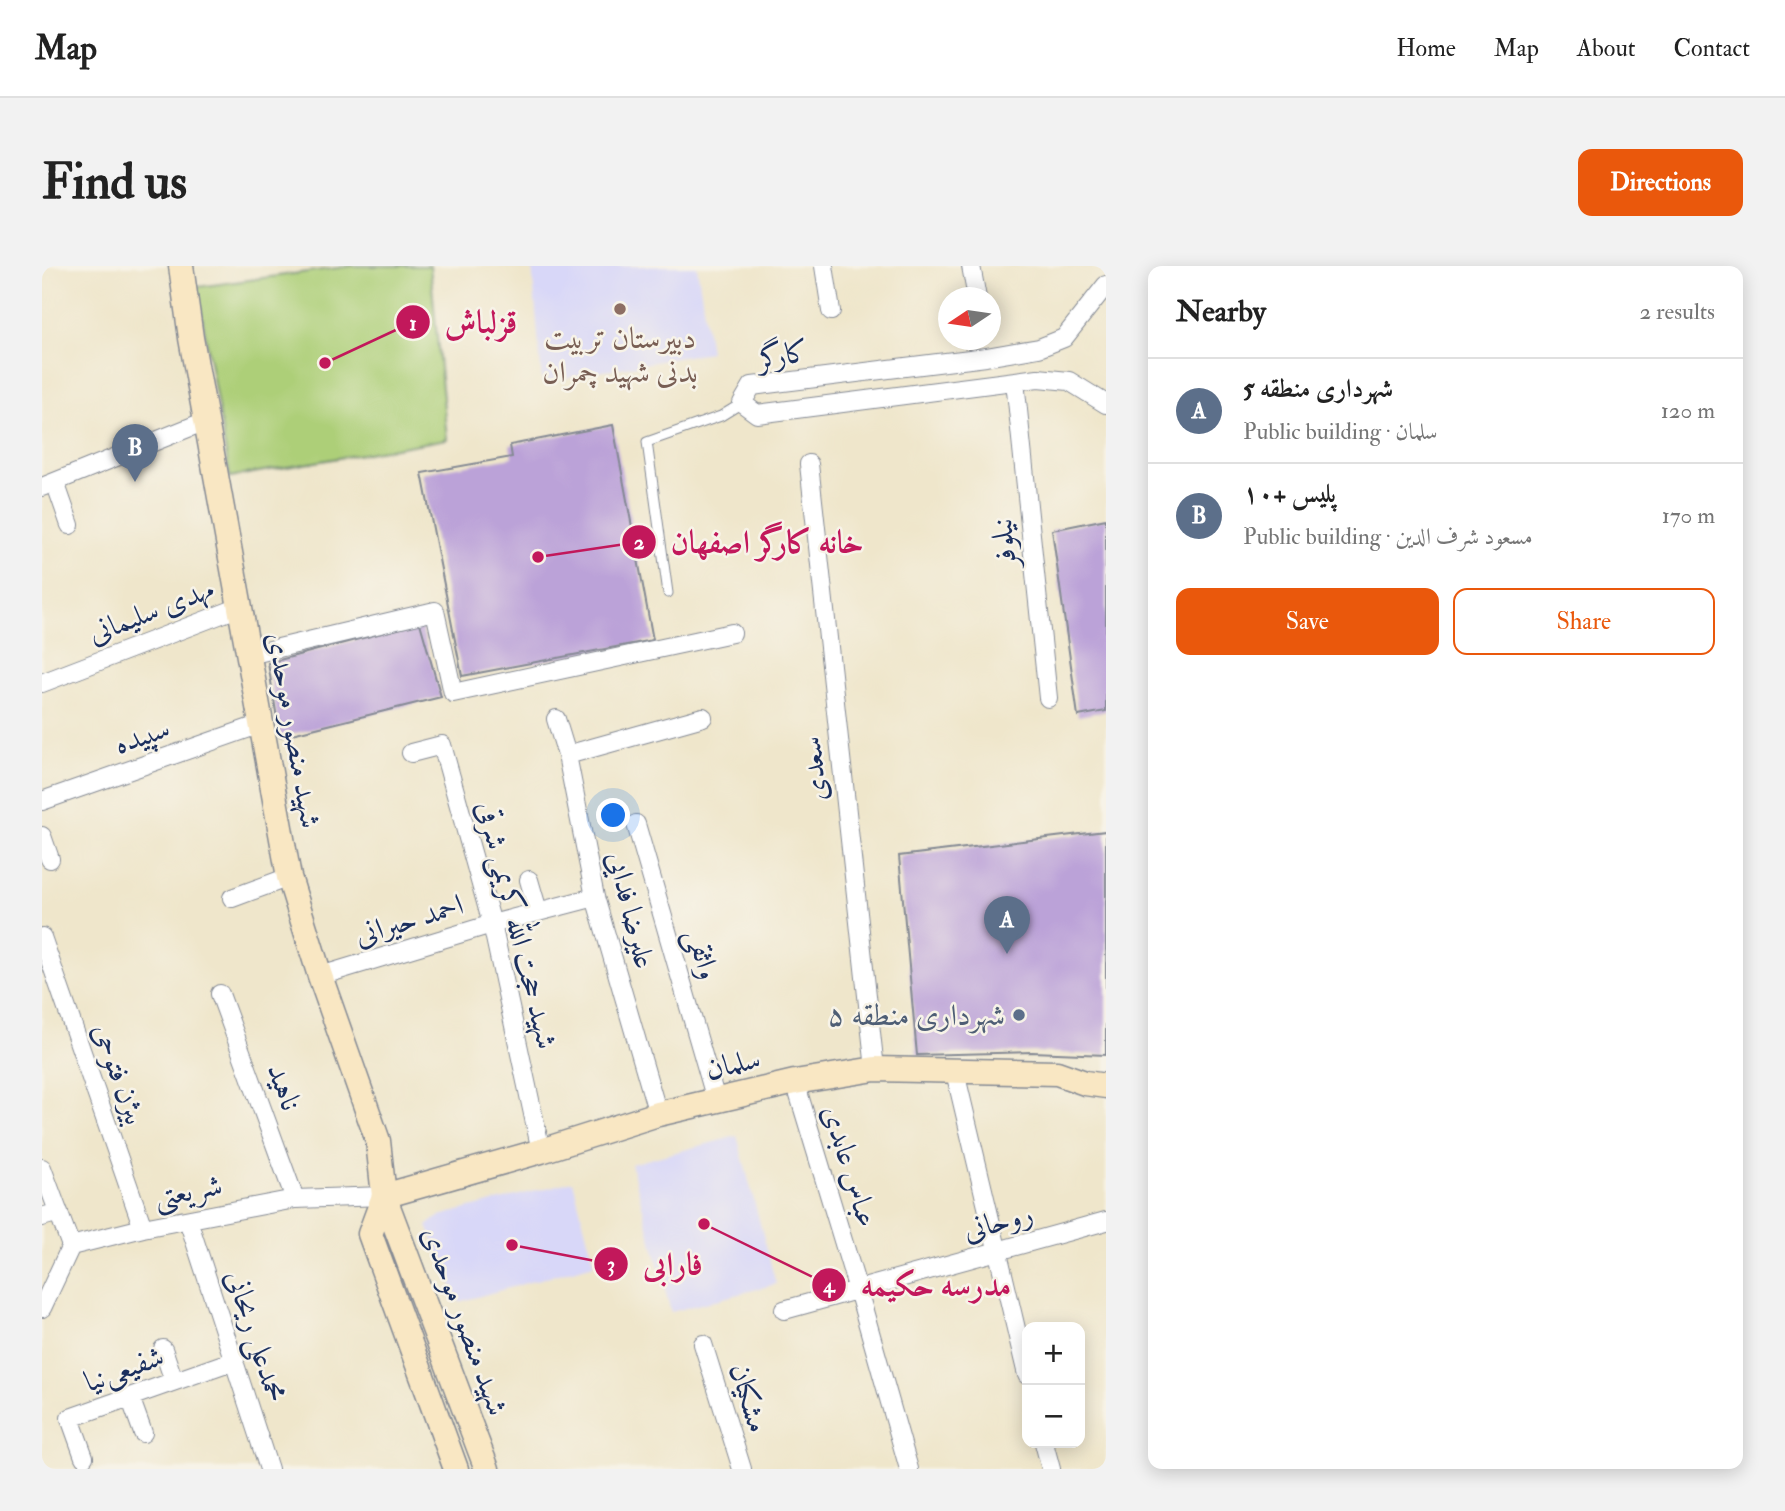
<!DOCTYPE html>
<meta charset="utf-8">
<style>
body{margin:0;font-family:"IM FELL Double Pica",Amiri,serif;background:#f2f2f2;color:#222}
.controls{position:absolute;right:21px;bottom:21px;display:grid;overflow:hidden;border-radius:14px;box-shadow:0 4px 18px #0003}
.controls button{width:63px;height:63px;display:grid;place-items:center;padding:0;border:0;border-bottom:2px solid #e0e0e0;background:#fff;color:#222;font:35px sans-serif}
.compass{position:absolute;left:896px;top:21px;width:63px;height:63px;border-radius:50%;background:#fff;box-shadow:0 4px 18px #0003;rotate:257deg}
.you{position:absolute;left:572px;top:550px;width:24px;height:24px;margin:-18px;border:5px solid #fff;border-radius:50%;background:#1a73e8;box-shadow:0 0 0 10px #1a73e833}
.badge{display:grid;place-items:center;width:46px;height:46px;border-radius:50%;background:#ea580c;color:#fff;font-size:23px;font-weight:700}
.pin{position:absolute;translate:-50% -58px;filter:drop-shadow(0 2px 4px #0008)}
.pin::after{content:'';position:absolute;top:37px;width:24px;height:21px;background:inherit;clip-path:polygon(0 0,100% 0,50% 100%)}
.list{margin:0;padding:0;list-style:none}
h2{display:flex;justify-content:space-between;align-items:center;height:91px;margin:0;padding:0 28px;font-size:30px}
h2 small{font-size:23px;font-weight:400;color:#767676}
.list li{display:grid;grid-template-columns:46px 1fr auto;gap:21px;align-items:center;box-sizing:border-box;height:105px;padding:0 28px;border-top:2px solid #e0e0e0}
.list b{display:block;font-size:26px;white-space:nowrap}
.list p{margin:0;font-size:23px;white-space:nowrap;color:#767676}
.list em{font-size:23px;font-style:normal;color:#767676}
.actions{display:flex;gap:14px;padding:21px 28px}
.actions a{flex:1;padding:16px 0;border:2px solid #ea580c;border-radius:14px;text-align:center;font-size:24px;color:#ea580c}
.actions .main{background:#ea580c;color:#fff}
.map{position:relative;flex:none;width:1064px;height:1203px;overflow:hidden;border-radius:14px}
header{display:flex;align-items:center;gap:42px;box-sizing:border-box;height:98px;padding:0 35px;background:#fff;border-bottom:2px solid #e0e0e0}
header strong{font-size:33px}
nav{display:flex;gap:38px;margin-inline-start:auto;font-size:24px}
.intro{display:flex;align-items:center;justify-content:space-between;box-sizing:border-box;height:168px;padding:0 42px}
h1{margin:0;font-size:49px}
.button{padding:18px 32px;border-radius:14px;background:#ea580c;color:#fff;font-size:24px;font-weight:700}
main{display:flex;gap:42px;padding:0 42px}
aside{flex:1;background:#fff;border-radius:14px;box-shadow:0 4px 18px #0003}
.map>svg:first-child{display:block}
</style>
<header>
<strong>Map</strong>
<nav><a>Home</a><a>Map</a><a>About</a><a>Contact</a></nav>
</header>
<div class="intro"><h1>Find us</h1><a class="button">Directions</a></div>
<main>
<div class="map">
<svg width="1064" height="1203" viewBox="0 0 1064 1203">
<rect width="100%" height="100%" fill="#f7f3e8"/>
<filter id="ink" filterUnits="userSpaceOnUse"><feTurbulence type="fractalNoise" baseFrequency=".0143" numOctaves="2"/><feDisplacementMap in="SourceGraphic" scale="14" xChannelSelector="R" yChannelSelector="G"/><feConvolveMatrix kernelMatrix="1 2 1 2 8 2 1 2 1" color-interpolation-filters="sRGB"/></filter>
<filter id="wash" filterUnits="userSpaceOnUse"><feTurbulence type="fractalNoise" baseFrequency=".00686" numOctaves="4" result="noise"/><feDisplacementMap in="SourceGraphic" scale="28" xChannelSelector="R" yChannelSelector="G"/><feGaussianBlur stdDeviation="1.57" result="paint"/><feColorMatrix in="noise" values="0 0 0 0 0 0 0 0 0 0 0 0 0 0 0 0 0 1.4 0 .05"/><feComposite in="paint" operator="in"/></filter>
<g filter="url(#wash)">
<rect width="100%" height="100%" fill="#efe6cb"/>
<path fill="#d8d7f8" d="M490,0H655L668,86L500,116Z
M695,870L734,1018L629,1046L589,898Z
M531,915L552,998L417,1036L385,960L398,950Z"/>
<path fill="#adcf78" stroke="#647f6b" stroke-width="2" d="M310,0H388L405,173L188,211L155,21Z"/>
<g id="blocks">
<path fill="#bba2d8" d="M571,159L611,374L420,410L380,207L470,191L468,179Z
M1064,253V445L1036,450L1010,264Z
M378,357L399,431L238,471L226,397Z
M1064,565V789L990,786L875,789L857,590Z"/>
</g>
</g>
<g filter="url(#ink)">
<use href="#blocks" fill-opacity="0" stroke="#858a94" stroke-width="2"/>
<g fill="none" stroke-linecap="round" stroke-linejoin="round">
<g stroke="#858a94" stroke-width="11">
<path id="lane" d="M626,327L605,176L679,150L700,137"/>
</g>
<g stroke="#858a94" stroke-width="20">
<path id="street" d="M782,0L789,45
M929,0L935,32
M1064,19L1022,72L997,82L944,91L710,120L700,137L715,148L996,112L1027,115L1064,138
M973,115L1006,432
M767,198L833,803
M13,216L28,259
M0,221L166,154
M207,389L393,345L411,427L690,367
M0,417L198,341
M514,453L525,489L553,631L616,848
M369,487L400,479L450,658L499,885
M525,489L661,451
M0,535L219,458
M594,558L674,834
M0,570L8,593
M487,614L496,645
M190,632L247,611
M0,671L101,962
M278,710L450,658L553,631
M178,728L253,933
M913,806L985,1109
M753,816L816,1024L867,1203
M0,902L29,980
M0,951L17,946
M146,954L227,1203
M0,1042L29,980L101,962L253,933L342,930
M742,1044L1064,955
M661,1078L700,1203
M121,1083L132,1115
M88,1131L101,1167
M1002,1177L1009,1203
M42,1191L28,1152L193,1094"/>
</g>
<g stroke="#858a94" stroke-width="27">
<path id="secondary" d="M139,0L149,72L247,611L278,710L336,875L342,930L445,1203
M342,930L499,885L616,848L753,816L833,803L1015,807L1043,817L1064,820
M342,930L328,968L414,1203"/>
</g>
<use href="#lane" stroke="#fff" stroke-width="9"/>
<use href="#street" stroke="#fff" stroke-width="18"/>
<use href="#secondary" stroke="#f9e7c3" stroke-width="24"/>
</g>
</g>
<circle fill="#8d6e63" stroke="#f7f3e8" stroke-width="2.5" cx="578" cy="43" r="7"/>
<circle fill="#5c6f8a" stroke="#f7f3e8" stroke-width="2.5" cx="977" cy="749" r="7"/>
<g text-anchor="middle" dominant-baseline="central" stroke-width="5" stroke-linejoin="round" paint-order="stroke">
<g font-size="30" fill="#785e54" stroke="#f7f3e8">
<text x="578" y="72">دبیرستان تربیت<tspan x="578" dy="34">بدنی شهید چمران</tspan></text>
</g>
<g font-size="30" fill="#1b2f5e" stroke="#f7f3e8">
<text transform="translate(741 89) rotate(-10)">کارگر</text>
<text transform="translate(962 277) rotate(-96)">نیلوفر</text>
<text transform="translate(109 345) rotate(-21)">مهدی سلیمانی</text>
<text transform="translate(252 464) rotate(80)">شهید منصور موحدی</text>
<text transform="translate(100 470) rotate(-19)">سپیده</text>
<text transform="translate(772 503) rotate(-96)">سعدی</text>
<text transform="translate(589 644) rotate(76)">علیرضا فدایی</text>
<text transform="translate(367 654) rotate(-17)">احمد حیرانی</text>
<text transform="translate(475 659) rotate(76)">شهید حجت الله کریمی شرقی</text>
<text transform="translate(661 688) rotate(74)">واثقی</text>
<text transform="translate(691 798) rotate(-13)">سلمان</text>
<text transform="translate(77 808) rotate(71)">بیژن فتوحی</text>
<text transform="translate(242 821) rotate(70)">ناهید</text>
<text transform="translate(808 900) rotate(73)">عباس عابدی</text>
<text transform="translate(146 925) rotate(-11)">شریعتی</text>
<text transform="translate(956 956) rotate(-15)">روحانی</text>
<text transform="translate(423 1055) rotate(70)">شهید منصور موحدی</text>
<text transform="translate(214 1070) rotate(72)">محمدعلی ریحانی</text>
<text transform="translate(82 1103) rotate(-20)">شفیعی‌نیا</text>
<text transform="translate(707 1132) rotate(73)">مشکیان</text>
</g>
<g font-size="30" fill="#4e5e75" stroke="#f7f3e8" text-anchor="end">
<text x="963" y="749">شهرداری منطقه ۵</text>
</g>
</g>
<path fill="none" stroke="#c2185b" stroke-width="2.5" d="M283 97L371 56M496 291L597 276M470 979L569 998M662 958L787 1019"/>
<g fill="#c2185b" stroke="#f7f3e8" stroke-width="2.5">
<circle cx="283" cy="97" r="7"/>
<circle cx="496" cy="291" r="7"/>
<circle cx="470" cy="979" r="7"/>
<circle cx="662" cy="958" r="7"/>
<circle cx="371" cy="56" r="18"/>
<circle cx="597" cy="276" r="18"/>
<circle cx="569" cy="998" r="18"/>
<circle cx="787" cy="1019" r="18"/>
</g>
<g font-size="21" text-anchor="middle" font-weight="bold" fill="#fff">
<text x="371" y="64">1</text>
<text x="597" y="283">2</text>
<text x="569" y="1005">3</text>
<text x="787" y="1026">4</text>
</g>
<g font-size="32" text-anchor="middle" font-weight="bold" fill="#c2185b" stroke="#f7f3e8" stroke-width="5" stroke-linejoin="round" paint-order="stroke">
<text x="439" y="67">قزلباش</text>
<text x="725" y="287">خانه کارگر اصفهان</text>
<text x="631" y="1009">فارابی</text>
<text x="894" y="1030">مدرسه حکیمه</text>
</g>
</svg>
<div class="controls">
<button>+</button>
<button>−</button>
</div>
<svg class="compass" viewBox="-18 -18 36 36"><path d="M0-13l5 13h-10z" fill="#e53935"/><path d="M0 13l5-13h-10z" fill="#767676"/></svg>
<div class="you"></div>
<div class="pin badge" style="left:965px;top:688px;background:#5c6f8a">A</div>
<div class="pin badge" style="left:93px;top:216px;background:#5c6f8a">B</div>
</div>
<aside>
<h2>Nearby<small>2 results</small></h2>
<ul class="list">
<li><span class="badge" style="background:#5c6f8a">A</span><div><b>شهرداری منطقه 5</b><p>Public building · سلمان</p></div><em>120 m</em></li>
<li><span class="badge" style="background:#5c6f8a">B</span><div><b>پلیس +۱۰</b><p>Public building · مسعود شرف الدین</p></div><em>170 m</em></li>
</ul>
<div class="actions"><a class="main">Save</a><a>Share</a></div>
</aside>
</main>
